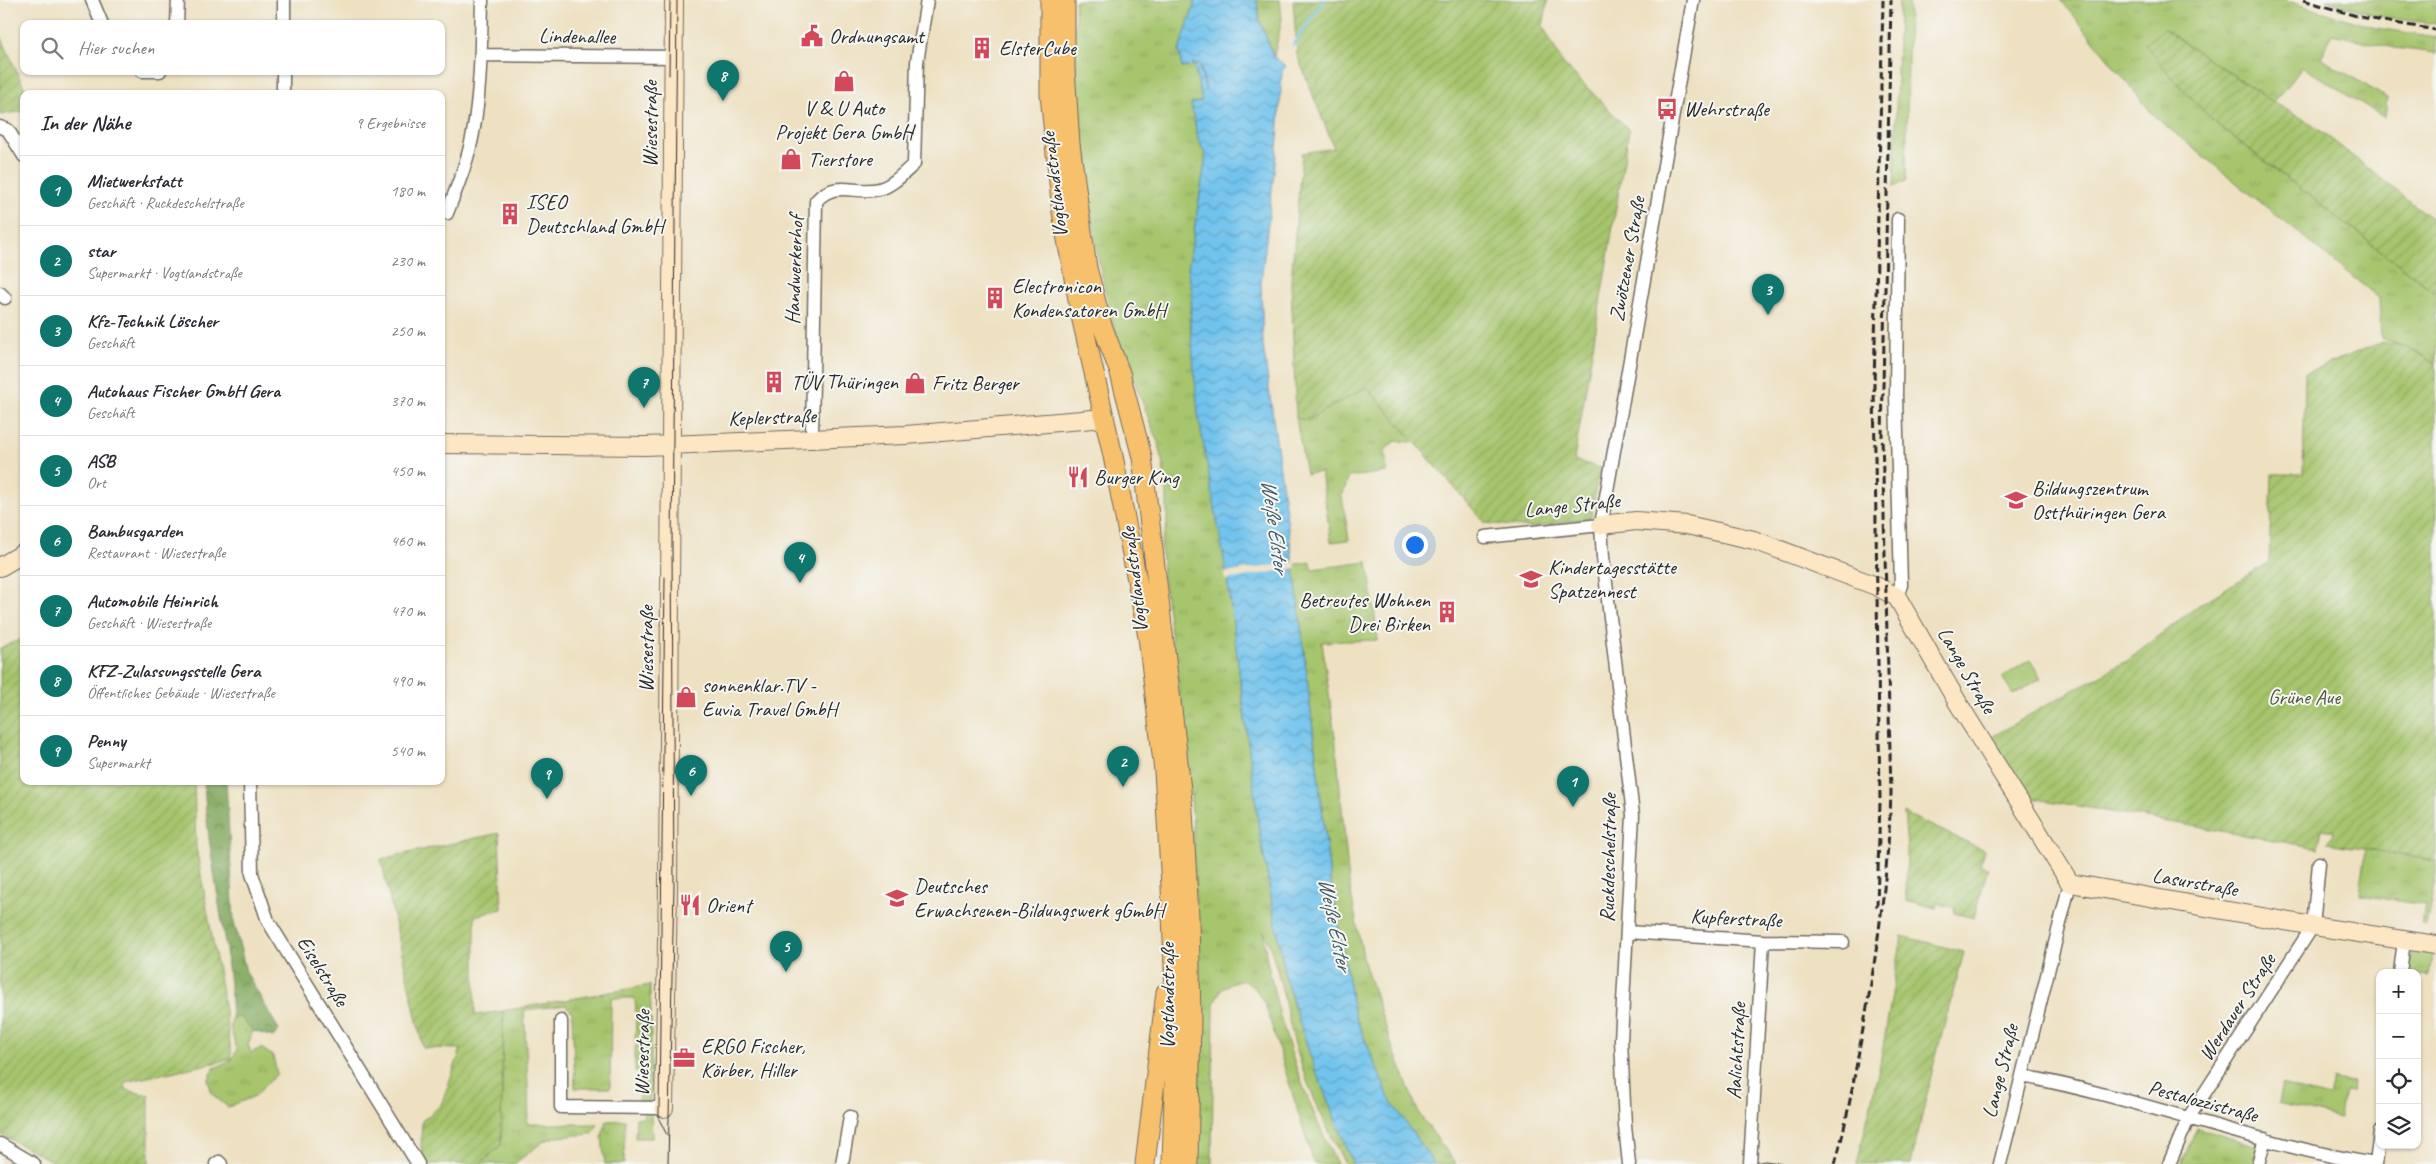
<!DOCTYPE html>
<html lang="de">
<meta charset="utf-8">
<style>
body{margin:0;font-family:Caveat,sans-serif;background:#f7f7f7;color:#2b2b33}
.controls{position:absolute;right:15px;bottom:15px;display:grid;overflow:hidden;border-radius:10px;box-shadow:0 1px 4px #0004}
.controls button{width:45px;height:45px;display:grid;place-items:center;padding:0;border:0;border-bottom:1px solid #e1e1e2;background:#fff;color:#2b2b33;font:25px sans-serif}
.you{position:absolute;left:1414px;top:544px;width:18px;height:18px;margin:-12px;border:4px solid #fff;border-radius:50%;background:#1a73e8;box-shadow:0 0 0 8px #1a73e833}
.badge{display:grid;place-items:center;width:32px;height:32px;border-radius:50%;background:#0f766e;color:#fff;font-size:16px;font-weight:700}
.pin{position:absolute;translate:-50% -41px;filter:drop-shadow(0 1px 2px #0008)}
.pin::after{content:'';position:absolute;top:26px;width:18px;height:15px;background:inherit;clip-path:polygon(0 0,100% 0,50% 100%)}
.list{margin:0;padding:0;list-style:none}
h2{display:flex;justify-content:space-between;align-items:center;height:65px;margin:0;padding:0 20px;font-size:21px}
h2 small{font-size:16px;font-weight:400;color:#7c7c81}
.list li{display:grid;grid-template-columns:32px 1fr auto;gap:15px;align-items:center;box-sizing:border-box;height:70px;padding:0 20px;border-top:1px solid #e1e1e2}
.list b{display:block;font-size:19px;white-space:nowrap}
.list p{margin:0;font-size:16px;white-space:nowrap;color:#7c7c81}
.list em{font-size:16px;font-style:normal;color:#7c7c81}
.icon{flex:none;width:28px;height:28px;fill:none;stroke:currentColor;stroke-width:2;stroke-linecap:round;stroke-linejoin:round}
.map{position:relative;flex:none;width:2436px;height:1164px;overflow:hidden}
.search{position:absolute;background:#fff;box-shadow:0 1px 4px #0004;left:20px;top:20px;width:425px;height:55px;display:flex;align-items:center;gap:12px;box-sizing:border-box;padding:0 18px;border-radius:10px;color:#7c7c81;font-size:19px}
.panel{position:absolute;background:#fff;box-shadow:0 1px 4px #0004;left:20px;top:90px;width:425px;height:695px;border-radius:10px}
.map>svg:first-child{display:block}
</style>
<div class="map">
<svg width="2436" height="1164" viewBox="0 0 2436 1164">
<defs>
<pattern id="grass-tufts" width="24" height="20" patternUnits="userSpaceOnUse" patternTransform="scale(1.25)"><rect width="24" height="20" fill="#a6c56d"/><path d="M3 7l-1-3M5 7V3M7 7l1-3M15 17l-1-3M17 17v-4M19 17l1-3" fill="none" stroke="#8fa95f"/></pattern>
<pattern id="forest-crowns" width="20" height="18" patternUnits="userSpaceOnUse" patternTransform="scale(1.25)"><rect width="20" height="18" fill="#84aa60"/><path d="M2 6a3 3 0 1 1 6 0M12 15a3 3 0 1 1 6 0" fill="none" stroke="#6c8b4f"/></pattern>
<pattern id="garden-furrows" width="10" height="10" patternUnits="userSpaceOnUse" patternTransform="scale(1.25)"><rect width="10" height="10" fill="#a6c56d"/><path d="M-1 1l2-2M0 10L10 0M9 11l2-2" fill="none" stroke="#8fa95f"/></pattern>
<pattern id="water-waves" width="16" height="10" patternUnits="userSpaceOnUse" patternTransform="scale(1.25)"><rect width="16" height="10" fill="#71c3ed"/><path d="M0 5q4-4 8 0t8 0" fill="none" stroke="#5d9fc0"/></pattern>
</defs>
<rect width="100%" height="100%" fill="#f6f6f2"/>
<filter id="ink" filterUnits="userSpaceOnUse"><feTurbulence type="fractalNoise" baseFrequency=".02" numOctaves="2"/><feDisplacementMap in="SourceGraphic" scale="10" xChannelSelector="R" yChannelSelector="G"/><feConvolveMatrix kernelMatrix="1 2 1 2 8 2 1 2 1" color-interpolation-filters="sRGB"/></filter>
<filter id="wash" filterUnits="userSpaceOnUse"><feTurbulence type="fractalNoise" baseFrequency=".0096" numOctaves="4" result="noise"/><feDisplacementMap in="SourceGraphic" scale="20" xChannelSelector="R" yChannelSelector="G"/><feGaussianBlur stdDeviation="1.12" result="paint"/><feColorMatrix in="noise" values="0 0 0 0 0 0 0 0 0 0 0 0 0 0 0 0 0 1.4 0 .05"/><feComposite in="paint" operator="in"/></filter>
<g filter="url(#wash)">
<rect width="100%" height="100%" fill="#eee1c2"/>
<path fill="url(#grass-tufts)" stroke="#68784c" d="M1075,0H1196L1179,51L1182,68L1194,65L1202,101L1191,104L1198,139L1206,156L1188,269L1192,291L1190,322L1227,576L1259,829L1286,981L1313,1064L1353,1164H1345C1327,1128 1308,1090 1297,1051C1285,1012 1281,969 1264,932C1264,952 1270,973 1274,992C1288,1052 1310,1109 1337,1164H1314L1265,1004L1255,988L1243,980C1226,985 1220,987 1214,1004L1212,1164H1197L1200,1069L1199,987L1192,811L1184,725L1163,578L1161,543L1167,526V491L1160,448L1115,331L1100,268L1077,132Z
M1257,0H1280L1282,19L1274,56L1259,19Z
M1899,0H1909L1906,181L1894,187Z
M2061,0H2284L2376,28L2436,37V53L2395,48L2332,34L2320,58L2387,98L2385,118L2303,67L2273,102L2164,29L2215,123L2436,293V364L2416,351L2381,338L2379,298L2155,117Z
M2324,0H2436V24L2383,17Z
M1367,387L1415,442L1395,441L1385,450L1387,472L1349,477L1342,496L1349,540L1331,542L1321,472L1306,474L1296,418L1307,420Z
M1311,562L1312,569L1368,562L1378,640L1322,642L1336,745L1349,883L1364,962L1392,1046L1419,1114L1456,1164H1434L1390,1100L1354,1013L1330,878L1298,599L1292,565Z
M2366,849L2436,861V876L2426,926L2422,925L2425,905L2360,895Z
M2412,951L2432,954L2429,975L2420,974L2418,983L2417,973H2408Z
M650,985L651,1014H636L635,998H611L610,1088H575L572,1012L566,1005L524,1010L529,1107L527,1124H598L592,1134L555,1137L544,1141L514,1164H479L501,1145L503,1011Z
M239,1017L253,1031L248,1044L251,1053L261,1048L273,1056L277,1074L255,1096L228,1107L213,1095L208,1081L214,1068L231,1061L237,1050L230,1027L232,1018Z
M636,1018H651V1044L635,1043Z
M635,1046L651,1047V1072H635Z
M639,1075H651L650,1102H639Z
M2333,1079L2353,1082L2352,1091L2346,1090L2343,1094L2340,1119L2278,1103L2282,1085L2329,1097Z
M644,1110H651L652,1138H635L636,1118H644Z
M625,1120L624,1164H605L602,1137L606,1121Z
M2197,1128L2260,1147L2254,1164H2181Z"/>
<path fill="url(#forest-crowns)" stroke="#586a46" d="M204,781H226L234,922L246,972L279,1030L273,1037L253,1031L239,1017L232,1018C230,939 207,861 204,781Z"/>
<path fill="url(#garden-furrows)" stroke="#68784c" d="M1293,0H1548L1543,26L1562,62L1629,130L1574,460L1599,468L1591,518L1532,528L1485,523L1367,387L1307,420L1296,418L1291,282L1302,153L1334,148L1297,55Z
M2164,29L2273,102L2312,124L2436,222V293L2215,123L2174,80L2145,44Z
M0,34L27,94H24V111L0,115Z
M2382,342L2408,347L2436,364V861L2328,843L2334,831L2322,829L2318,848L2026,797L1990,738L2048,704L2127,661L2199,605L2269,562L2272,474H2303L2305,373Z
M24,638V781H194L196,847L223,998L232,1059L125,1082L126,1090L149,1095V1164H58L0,1134V648Z
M1904,813L1984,850L1980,865L1988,867L1974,918L1954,913L1955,908L1937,903L1936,908L1906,900L1907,847Z
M499,833L502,909L475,916V1015L503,1011L501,1145L479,1164H427L421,1147L422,1121L441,1105L461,1049L423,1048L381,859Z
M1902,936L1964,952L1934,1063L1911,1164H1857L1880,1064Z"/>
<path fill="#a6c56d" stroke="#68784c" d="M2030,660L2041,678L2013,695L2002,677Z"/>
<path fill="url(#water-waves)" stroke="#4e778c" d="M1196,0H1257L1259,19L1273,56L1286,66L1282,71L1278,139L1261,282L1263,345L1298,599L1330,878L1354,1013L1390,1100L1434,1164H1353L1313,1064L1286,981L1259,829L1227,576L1198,414L1190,322L1192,291L1188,269L1206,156L1198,139L1191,104L1202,101L1194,66L1199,65L1206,91L1200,63L1194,65L1193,62L1192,66L1182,68L1179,51Z"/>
<path fill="#eee1c2" d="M1295,562L1296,568L1225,580L1224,573Z"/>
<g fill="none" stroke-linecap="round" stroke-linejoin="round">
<path stroke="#71c3ed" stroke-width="3" d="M1293,45L1324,0"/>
</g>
</g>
<g filter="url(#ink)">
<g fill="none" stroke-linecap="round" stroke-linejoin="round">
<g stroke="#6f6b60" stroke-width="15">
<path id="street" d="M92,0L102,24
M177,24L178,0
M284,24V0
M481,55L673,57
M142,71H160
M283,94V71
M0,127L8,130L24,156
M441,212L447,213C457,187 468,161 473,133C481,89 481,44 482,0
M0,293L5,298
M812,437L816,201C836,179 855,195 879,189C892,186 904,173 914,164L917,62L927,0
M1485,537L1601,525
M1897,597L1901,585L1896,395L1898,219
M250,781L252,874L268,921L418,1164
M1627,932L1763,941L1843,942
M2400,973L2404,940
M561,1021V1107L664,1108
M2022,1076C2140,1098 2257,1145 2375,1164
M0,1144L34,1164
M216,1164L219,1162L221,1164
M842,1164L850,1117
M1629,1164L1625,1126L1621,1040L1633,815L1603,557L1601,525L1693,0
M1750,1164L1763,941
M2000,1164L2070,883
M2169,1164L2189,1117L2313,926L2319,863
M2258,1164L2265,1139
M2376,1164L2380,1131"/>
</g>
<g stroke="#6f6b60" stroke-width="20">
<path id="secondary" d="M441,444L645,446L906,435L1105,418
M1601,525L1636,521L1687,525L1754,540L1876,586L1897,597L1958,703L2070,883L2313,926L2436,945
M0,567L24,553
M664,1108L668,886L674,0"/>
</g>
<g stroke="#6f6b60" stroke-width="21">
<path id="primary" d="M1050,0V95L1062,212L1081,316L1113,456L1148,637L1164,771L1171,886L1176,1021L1172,1164
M1065,0V69L1070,144L1087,268L1102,325L1120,373L1142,457L1176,743L1183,810L1189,917L1191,1020L1188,1164
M1145,1164L1166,992"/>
</g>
<use href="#street" stroke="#fff" stroke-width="12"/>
<use href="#secondary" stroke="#fce6c4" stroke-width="18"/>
<use href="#primary" stroke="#f7c06c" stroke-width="19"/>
<path stroke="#2b2b2b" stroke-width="1" d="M669,75L670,0
M665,577L659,1111V1119L667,1135
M668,1164L674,886L672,546L677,0
M1751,1164L1765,1161L1785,1164"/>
<path stroke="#2b2b2b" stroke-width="3" stroke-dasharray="8 4" stroke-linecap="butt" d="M2303,0L2360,17L2436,30
M1877,907L1880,801L1874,386L1883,0
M1835,1164C1846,1125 1853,1085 1860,1045C1876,961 1888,878 1891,792L1882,436L1891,0"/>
</g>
</g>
<defs>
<g id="civic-bare" transform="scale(1.725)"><path d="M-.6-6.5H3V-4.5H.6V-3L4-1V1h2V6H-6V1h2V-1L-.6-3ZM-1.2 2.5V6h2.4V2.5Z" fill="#d1495b" stroke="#f6f6f2" stroke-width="2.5" paint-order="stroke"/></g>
<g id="building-bare" transform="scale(1.725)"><path d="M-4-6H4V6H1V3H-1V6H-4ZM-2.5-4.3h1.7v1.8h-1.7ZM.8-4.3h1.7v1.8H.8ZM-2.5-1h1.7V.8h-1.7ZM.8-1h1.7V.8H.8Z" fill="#d1495b" stroke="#f6f6f2" stroke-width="2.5" paint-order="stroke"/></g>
<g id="shop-bare" transform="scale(1.725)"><path d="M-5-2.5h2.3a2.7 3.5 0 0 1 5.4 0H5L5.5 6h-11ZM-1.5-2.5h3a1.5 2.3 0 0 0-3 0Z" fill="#d1495b" stroke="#f6f6f2" stroke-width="2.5" paint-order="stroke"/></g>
<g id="bus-bare" transform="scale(1.725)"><path d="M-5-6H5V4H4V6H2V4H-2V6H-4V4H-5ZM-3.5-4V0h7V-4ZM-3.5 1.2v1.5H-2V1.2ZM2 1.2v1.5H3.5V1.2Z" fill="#d1495b" stroke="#f6f6f2" stroke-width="2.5" paint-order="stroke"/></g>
<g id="restaurant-bare" transform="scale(1.725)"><path d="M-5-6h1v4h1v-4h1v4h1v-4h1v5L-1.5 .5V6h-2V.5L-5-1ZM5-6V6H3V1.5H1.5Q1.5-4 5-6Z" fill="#d1495b" stroke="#f6f6f2" stroke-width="2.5" paint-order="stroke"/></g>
<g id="school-bare" transform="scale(1.725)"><path d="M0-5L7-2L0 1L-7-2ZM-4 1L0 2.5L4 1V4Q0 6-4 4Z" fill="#d1495b" stroke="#f6f6f2" stroke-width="2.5" paint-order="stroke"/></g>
<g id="office-bare" transform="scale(1.725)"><path d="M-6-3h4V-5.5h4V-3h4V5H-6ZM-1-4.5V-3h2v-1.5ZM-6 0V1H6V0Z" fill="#d1495b" stroke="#f6f6f2" stroke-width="2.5" paint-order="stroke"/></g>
</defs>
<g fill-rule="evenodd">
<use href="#civic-bare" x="812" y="36"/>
<use href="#building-bare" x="982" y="48"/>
<use href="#shop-bare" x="844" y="81"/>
<use href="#bus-bare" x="1667" y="109"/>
<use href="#shop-bare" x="791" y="159"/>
<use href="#building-bare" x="510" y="214"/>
<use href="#building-bare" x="995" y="298"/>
<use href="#building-bare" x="774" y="382"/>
<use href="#shop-bare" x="915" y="383"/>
<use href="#restaurant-bare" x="1078" y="477"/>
<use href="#school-bare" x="2016" y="500"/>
<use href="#school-bare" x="1531" y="579"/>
<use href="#building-bare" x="1447" y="612"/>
<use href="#shop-bare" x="686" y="697"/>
<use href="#school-bare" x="897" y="898"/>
<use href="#restaurant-bare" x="690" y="905"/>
<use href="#office-bare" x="684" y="1058"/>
</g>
<g text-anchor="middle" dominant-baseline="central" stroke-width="4" stroke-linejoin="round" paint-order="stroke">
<g font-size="21" fill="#2b2b2b" stroke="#f6f6f2">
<text transform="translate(577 36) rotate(1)">Lindenallee</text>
<text transform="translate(650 124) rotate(-90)">Wiesestraße</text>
<text transform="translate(1054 185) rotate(-97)">Vogtlandstraße</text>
<text transform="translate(1627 259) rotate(-80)">Zwötzener Straße</text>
<text transform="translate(794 270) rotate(-88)">Handwerkerhof</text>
<text transform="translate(772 417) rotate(-2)">Keplerstraße</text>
<text transform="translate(1572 505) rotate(-6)">Lange Straße</text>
<text transform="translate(1134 580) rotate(-97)">Vogtlandstraße</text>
<text transform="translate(646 649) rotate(-90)">Wiesestraße</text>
<text transform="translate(1967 670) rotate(60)">Lange Straße</text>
<text transform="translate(1608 858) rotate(-89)">Ruckdeschelstraße</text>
<text transform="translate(2195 882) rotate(10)">Lasurstraße</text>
<text transform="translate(1736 918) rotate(3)">Kupferstraße</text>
<text transform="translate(323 971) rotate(58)">Eiselstraße</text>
<text transform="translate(1167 996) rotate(-90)">Vogtlandstraße</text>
<text transform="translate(2237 1007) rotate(-57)">Werdauer Straße</text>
<text transform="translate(1736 1051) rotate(-87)">Aalichtstraße</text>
<text transform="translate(642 1053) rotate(-89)">Wiesestraße</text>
<text transform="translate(2000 1071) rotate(-76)">Lange Straße</text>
<text transform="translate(2203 1101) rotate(15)">Pestalozzistraße</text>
</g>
<g font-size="21" fill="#2b2b2b" stroke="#f6f6f2" text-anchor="start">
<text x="829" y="36">Ordnungsamt</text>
<text x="999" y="48">ElsterCube</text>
<text x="844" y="108" text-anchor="middle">V &amp; U Auto<tspan x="844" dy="24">Projekt Gera GmbH</tspan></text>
<text x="1684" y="109">Wehrstraße</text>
<text x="808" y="159">Tierstore</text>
<text x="526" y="202">ISEO<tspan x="526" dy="24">Deutschland GmbH</tspan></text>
<text x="1012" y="286">Electronicon<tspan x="1012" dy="24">Kondensatoren GmbH</tspan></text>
<text x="791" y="382">TÜV Thüringen</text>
<text x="932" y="383">Fritz Berger</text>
<text x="1094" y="477">Burger King</text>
<text x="2032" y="488">Bildungszentrum<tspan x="2032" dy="24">Ostthüringen Gera</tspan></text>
<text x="1548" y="567">Kindertagesstätte<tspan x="1548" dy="24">Spatzennest</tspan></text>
<text x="1430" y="600" text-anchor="end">Betreutes Wohnen<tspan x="1430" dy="24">Drei Birken</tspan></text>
<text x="702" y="685">sonnenklar.TV -<tspan x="702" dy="24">Euvia Travel GmbH</tspan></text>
<text x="914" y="886">Deutsches<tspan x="914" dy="24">Erwachsenen-Bildungswerk gGmbH</tspan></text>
<text x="706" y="905">Orient</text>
<text x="701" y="1046">ERGO Fischer,<tspan x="701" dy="24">Körber, Hiller</tspan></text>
</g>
<g font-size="21" fill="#50593f" stroke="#f6f6f2">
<text x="2304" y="697">Grüne Aue</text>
</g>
<g font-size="22" font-style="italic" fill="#405965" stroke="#f6f6f2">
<text transform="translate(1275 526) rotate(82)">Weiße Elster</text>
<text transform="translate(1335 924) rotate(78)">Weiße Elster</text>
</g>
</g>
</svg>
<div class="controls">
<button>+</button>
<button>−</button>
<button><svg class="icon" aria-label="locate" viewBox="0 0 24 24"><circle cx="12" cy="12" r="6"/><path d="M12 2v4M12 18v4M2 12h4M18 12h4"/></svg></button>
<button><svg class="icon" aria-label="layers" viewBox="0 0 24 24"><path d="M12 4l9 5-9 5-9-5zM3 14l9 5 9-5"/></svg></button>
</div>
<div class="you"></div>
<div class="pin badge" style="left:1573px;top:807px">1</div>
<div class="pin badge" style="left:1123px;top:787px">2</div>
<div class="pin badge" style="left:1768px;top:315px">3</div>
<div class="pin badge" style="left:800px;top:583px">4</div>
<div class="pin badge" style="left:786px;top:972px">5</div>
<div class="pin badge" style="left:691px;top:796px">6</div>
<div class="pin badge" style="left:644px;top:408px">7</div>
<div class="pin badge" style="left:723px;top:101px">8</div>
<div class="pin badge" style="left:547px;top:799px">9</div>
<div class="search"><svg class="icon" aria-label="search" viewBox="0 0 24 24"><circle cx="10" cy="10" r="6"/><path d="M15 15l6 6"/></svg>Hier suchen</div>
<section class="panel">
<h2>In der Nähe<small>9 Ergebnisse</small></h2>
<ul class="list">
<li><span class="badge">1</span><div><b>Mietwerkstatt</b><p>Geschäft · Ruckdeschelstraße</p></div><em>180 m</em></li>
<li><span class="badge">2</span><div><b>star</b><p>Supermarkt · Vogtlandstraße</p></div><em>230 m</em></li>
<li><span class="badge">3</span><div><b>Kfz-Technik Löscher</b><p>Geschäft</p></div><em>250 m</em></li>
<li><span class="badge">4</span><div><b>Autohaus Fischer GmbH Gera</b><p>Geschäft</p></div><em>370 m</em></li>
<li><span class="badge">5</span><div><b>ASB</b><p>Ort</p></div><em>450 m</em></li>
<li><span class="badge">6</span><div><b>Bambusgarden</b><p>Restaurant · Wiesestraße</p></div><em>460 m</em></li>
<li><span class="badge">7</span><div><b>Automobile Heinrich</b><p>Geschäft · Wiesestraße</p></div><em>470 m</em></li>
<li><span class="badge">8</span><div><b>KFZ-Zulassungsstelle Gera</b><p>Öffentliches Gebäude · Wiesestraße</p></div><em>490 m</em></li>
<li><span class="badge">9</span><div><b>Penny</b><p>Supermarkt</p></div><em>540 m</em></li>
</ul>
</section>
</div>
